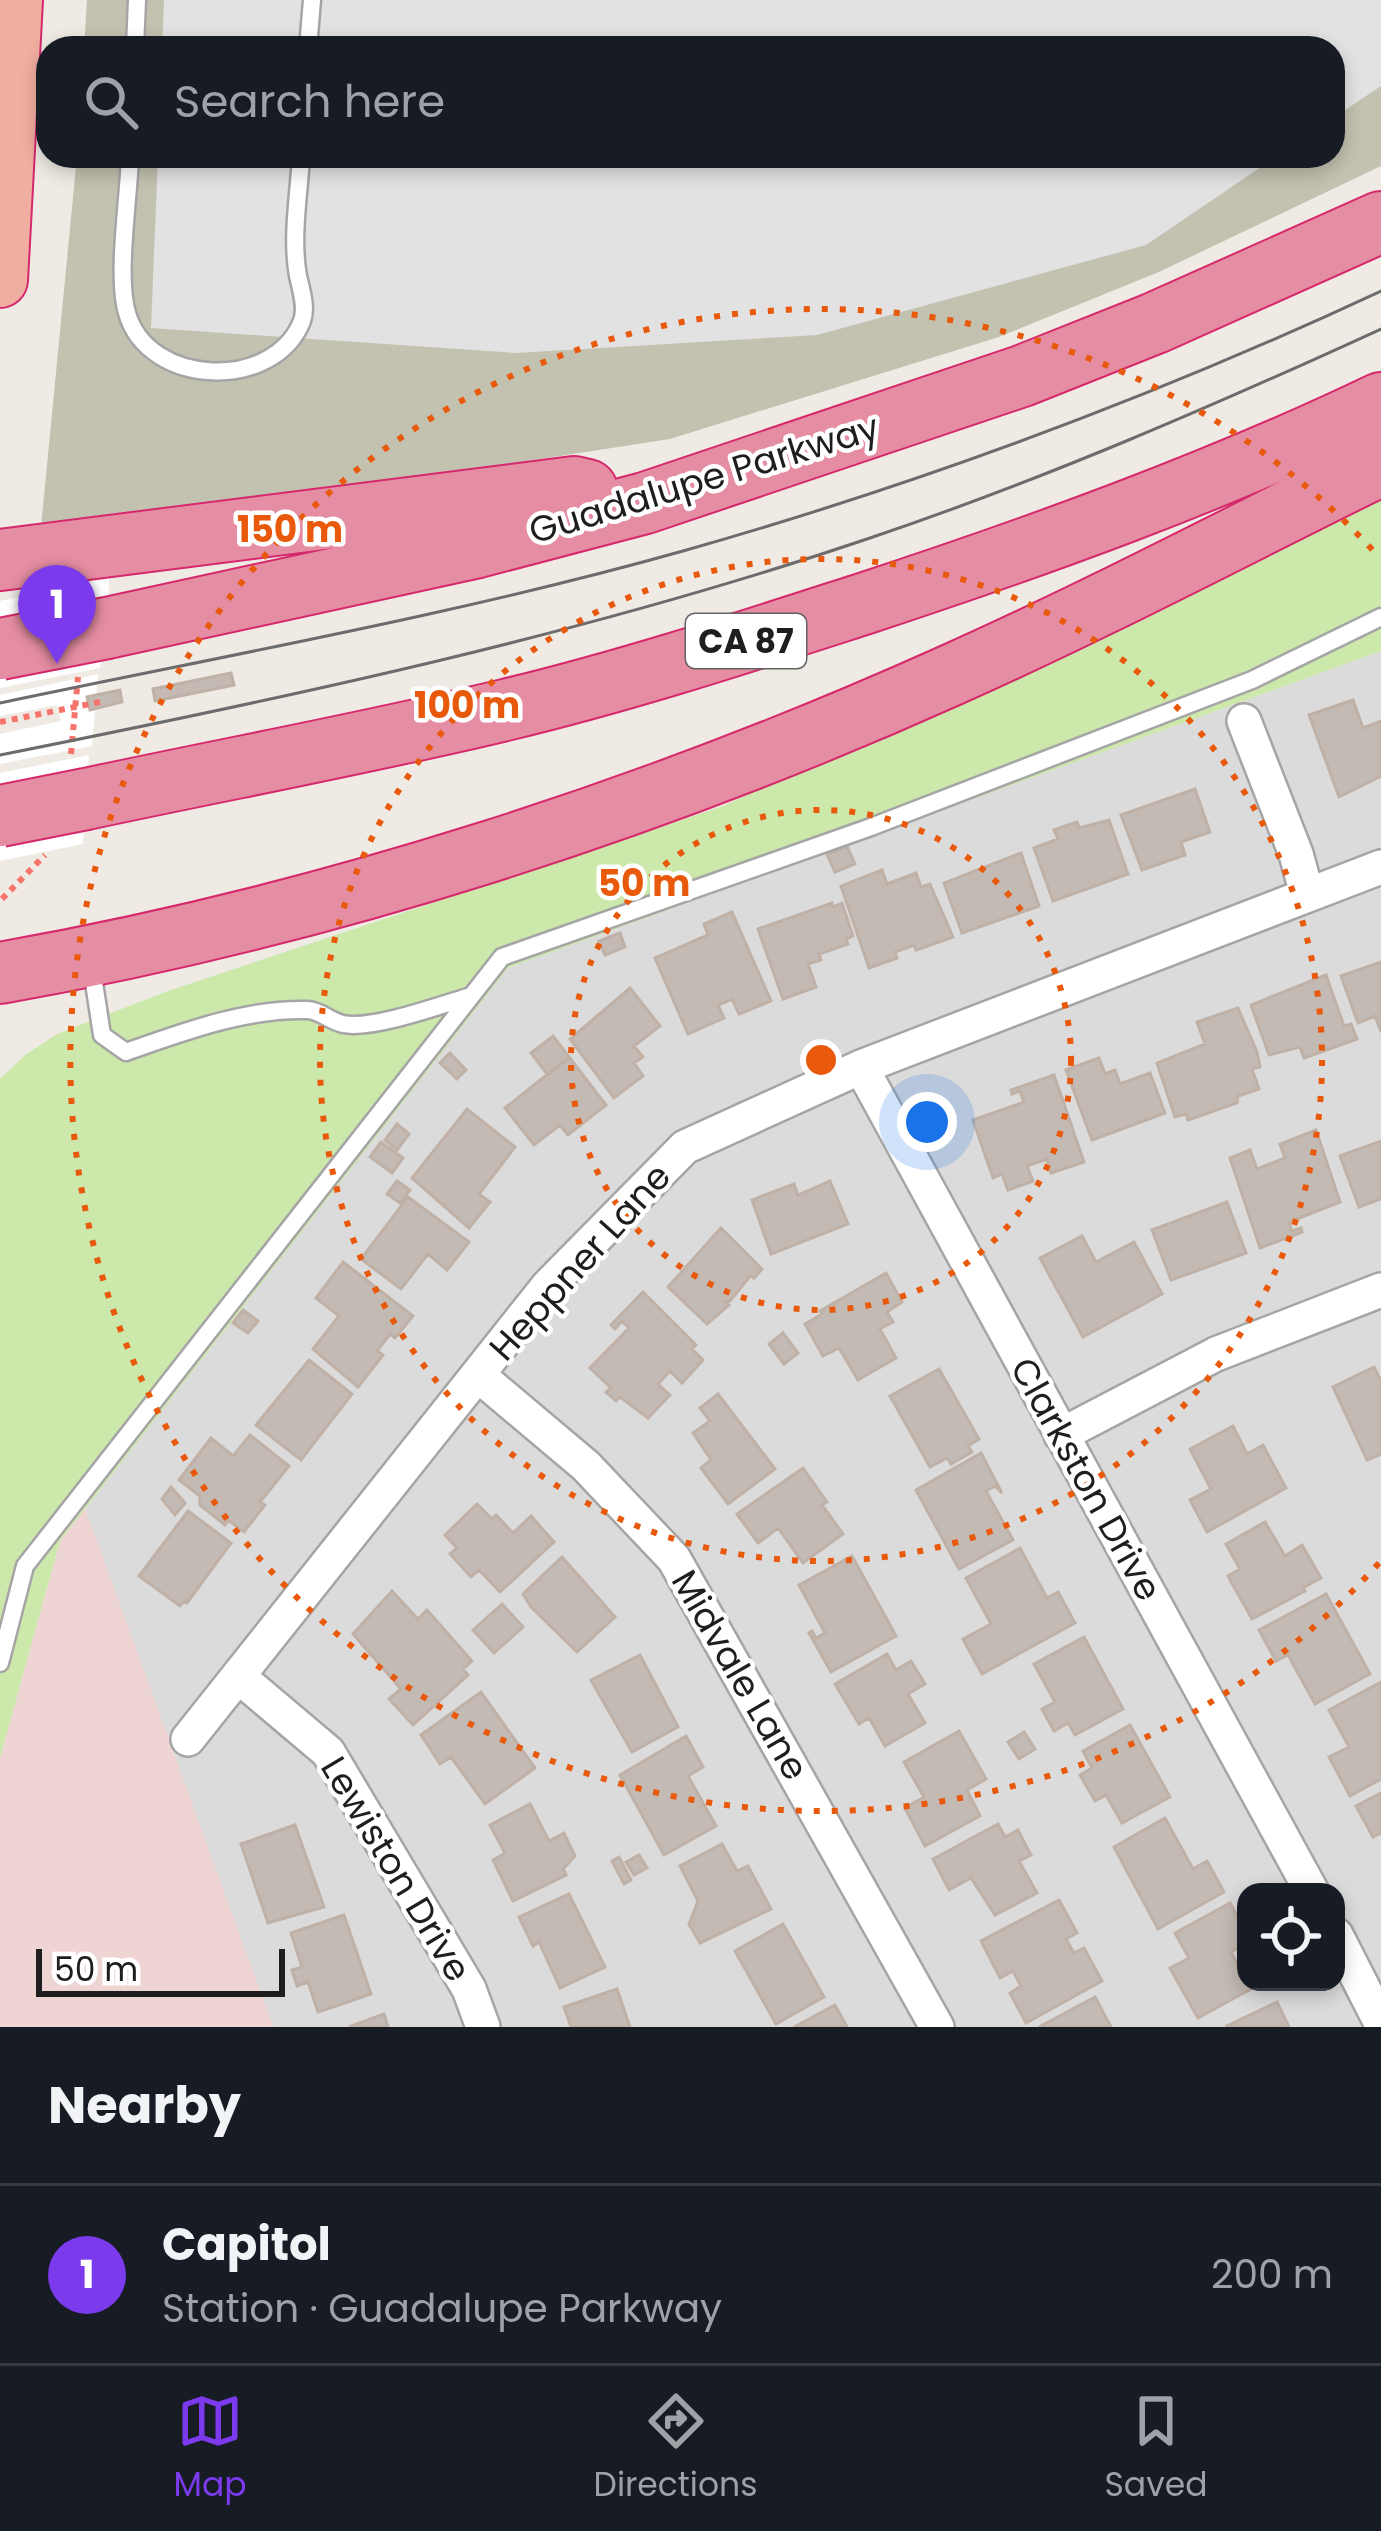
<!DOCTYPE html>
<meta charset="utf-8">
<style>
body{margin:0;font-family:Poppins,sans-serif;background:#20242c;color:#f1f3f6}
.controls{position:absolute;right:36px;bottom:36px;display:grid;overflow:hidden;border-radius:24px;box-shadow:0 6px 18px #0003}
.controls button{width:108px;height:108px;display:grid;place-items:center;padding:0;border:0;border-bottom:3px solid #363941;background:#171b24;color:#f1f3f6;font:60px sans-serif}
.scale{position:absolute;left:36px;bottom:30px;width:249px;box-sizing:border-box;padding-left:12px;border:6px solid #1e1e1e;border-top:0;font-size:33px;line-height:42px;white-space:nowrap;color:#1e1e1e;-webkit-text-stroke:9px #fff;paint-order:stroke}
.you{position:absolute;left:927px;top:1122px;width:42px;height:42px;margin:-30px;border:9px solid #fff;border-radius:50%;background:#1a73e8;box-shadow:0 0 0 18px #1a73e833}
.badge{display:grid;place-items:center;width:78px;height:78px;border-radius:50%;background:#7c3aed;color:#fff;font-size:39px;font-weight:700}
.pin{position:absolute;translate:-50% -99px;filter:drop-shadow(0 3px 6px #0008)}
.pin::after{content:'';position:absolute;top:63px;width:42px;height:36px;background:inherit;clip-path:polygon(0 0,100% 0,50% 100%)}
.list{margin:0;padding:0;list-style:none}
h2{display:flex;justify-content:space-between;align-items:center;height:156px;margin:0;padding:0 48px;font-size:51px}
h2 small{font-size:39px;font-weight:400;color:#9ea1a6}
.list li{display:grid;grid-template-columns:78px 1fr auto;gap:36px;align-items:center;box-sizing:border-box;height:180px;padding:0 48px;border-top:3px solid #363941}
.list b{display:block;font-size:45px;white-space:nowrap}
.list p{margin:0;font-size:39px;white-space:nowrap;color:#9ea1a6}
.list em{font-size:39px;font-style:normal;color:#9ea1a6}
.icon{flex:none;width:66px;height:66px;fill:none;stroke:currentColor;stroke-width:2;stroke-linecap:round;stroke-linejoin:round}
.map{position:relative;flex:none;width:1381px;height:2027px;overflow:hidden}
.search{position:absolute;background:#171b24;box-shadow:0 6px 18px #0003;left:36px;right:36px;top:36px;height:132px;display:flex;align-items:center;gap:30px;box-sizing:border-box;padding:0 42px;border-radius:36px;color:#9ea1a6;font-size:45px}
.sheet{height:336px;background:#171b24}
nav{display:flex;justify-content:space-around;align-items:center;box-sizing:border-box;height:168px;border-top:3px solid #363941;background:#171b24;font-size:33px;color:#9ea1a6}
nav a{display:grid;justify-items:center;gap:6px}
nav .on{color:#7c3aed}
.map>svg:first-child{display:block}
</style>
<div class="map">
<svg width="1381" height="2027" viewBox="0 0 1381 2027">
<rect width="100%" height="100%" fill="#efebe4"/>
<path fill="#dcdbdb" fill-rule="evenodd" d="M1381,651V2027H273L85,1508L508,967ZM1246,1892H1336V1982H1246Z"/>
<path fill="#efd4d4" d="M85,1508L273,2027H0V1758L60,1541Z"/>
<path fill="#c3c2b0" d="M87,0H1381V166L1159,272L999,337L670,439L109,526L41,527L77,156H1333V48H84Z"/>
<path fill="#cce8ab" d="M1381,490V651L508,968L60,1541L0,1758V1079L25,1055L57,1034L165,992L723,806L1329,521Z"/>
<path fill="#e2e2e2" d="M164,0H1381V86L1333,118V48H162Z
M158,156H1277L1146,245L817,335L516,353L151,328Z"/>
<path fill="#fff" d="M109,578L107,628L100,668L0,688V601Z
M98,674L92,746L0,764V734L61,721L57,705L0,716V695Z
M89,755L83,844L0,861V773Z"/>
<path fill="#c3bab4" stroke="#c0b1a7" stroke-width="3" d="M231,673L234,685L155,701L153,689Z
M120,690L122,702L90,710L87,697Z
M1353,700L1363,728L1381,721V776L1339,797L1309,715Z
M1195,789L1210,832L1181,842L1185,855L1142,870L1121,815Z
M1109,820L1128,874L1053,901L1034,848L1058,839L1054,830L1077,822L1079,828Z
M847,846L855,864L835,872L827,854Z
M1021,853L1039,906L962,933L944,883Z
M882,870L887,884L916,873L921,887L930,884L953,937L916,950L914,945L895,952L897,958L869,968L841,886Z
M832,903L833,907L842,903L853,936L846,939L848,944L819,954L821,960L808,964L816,987L783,999L758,929Z
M732,912L771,1001L739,1014L732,999L718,1005L724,1018L688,1034L655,958L708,935L704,924Z
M620,933L625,947L605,955L599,941Z
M1381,962V1032L1375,1016L1358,1023L1341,976Z
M1326,975L1344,1026L1351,1024L1357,1039L1304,1058L1300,1047L1269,1055L1251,1005Z
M630,988L660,1026L634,1046L643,1057L634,1063L643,1076L614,1098L570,1039Z
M1238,1008L1257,1052L1260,1067L1252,1069L1259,1089L1238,1096L1237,1103L1188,1120L1186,1114L1175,1117L1157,1063L1205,1044L1197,1022Z
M553,1036L569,1057L548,1075L531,1053Z
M450,1053L466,1070L457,1079L440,1063Z
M569,1057L606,1105L568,1135L560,1125L534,1145L505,1108Z
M1099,1058L1105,1074L1115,1070L1120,1084L1150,1073L1165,1113L1092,1140L1066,1070Z
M1054,1075L1084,1162L1051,1173L1047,1159L1027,1166L1033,1181L1008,1190L1002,1174L993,1178L973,1120L1024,1102L1020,1091L1012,1094L1011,1090Z
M467,1109L515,1147L479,1194L490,1202L469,1228L412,1178Z
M397,1124L409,1134L397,1150L385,1140Z
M1316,1130L1340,1202L1289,1222L1292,1231L1301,1228L1302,1232L1260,1248L1230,1158L1250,1150L1257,1169L1285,1158L1280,1144Z
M1381,1141V1199L1359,1207L1340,1156Z
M381,1142L403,1158L392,1173L370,1157Z
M397,1181L410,1190L400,1203L387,1194Z
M830,1181L848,1224L771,1254L752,1200L794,1184L798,1195Z
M408,1197L469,1242L447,1270L428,1254L401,1289L361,1259Z
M1227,1202L1246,1253L1171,1280L1152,1230Z
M721,1228L762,1269L754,1278L751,1275L730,1301L725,1302L729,1305L707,1324L668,1287Z
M1082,1236L1096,1262L1134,1242L1162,1294L1083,1337L1040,1258Z
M343,1262L413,1316L395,1338L390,1334L377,1351L383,1355L358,1387L313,1349L339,1316L316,1298Z
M886,1273L902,1302L887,1312L893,1322L880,1329L896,1358L858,1380L839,1348L823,1356L805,1324L822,1314L820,1311Z
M643,1292L696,1345L692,1349L703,1360L682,1383L670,1371L658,1384L670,1395L648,1418L620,1397L616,1401L606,1392L611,1388L590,1368L629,1328L622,1321L615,1329L611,1325Z
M243,1310L258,1321L248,1333L233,1323Z
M783,1333L798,1353L784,1364L769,1344Z
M309,1360L352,1394L301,1460L256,1425Z
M1374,1367L1381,1381V1454L1367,1460L1333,1387Z
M939,1369L979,1439L968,1446L972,1452L951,1464L947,1458L930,1467L890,1396Z
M718,1394L775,1469L728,1504L701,1468L711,1460L693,1433L710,1421L700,1408Z
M1233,1426L1247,1454L1263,1445L1286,1488L1207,1532L1190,1500L1211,1489L1190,1449Z
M250,1435L289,1466L260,1502L265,1505L244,1532L228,1520L225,1525L200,1505V1496L179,1480L211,1438L233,1456Z
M981,1453L1002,1493L995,1486L986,1491L1013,1540L959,1569L916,1490Z
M803,1468L827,1502L822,1505L843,1534L803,1563L778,1528L758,1543L737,1514Z
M171,1487L185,1503L175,1515L162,1499Z
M477,1504L492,1519L496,1515L513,1533L531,1516L554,1542L500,1592L479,1570L471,1577L450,1554L457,1548L445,1535Z
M188,1511L231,1543L187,1603L184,1601L180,1606L139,1576Z
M1265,1522L1285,1556L1302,1545L1321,1578L1303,1588L1305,1591L1252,1619L1228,1576L1240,1569L1226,1544Z
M1020,1548L1047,1598L1058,1592L1075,1623L982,1674L963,1639L991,1624L966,1578Z
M852,1556L896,1636L831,1672L809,1633L812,1631L816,1638L825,1633L799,1585Z
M562,1557L615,1617L577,1652L531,1607L523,1594Z
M392,1591L418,1619L427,1610L472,1661L463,1669L468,1675L413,1725L389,1699L401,1689L353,1634Z
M1326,1594L1370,1674L1315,1704L1288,1655L1276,1661L1259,1630Z
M502,1604L523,1627L494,1653L473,1630Z
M1084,1637L1123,1709L1075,1735L1068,1723L1054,1731L1042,1709L1055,1702L1034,1664Z
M887,1654L896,1670L911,1661L925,1684L908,1694L925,1723L885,1746L869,1718L859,1724L835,1684Z
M640,1655L678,1727L632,1752L591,1680Z
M1381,1682V1779L1350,1796L1329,1757L1349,1747L1329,1710Z
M481,1692L535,1768L485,1804L451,1757L440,1764L421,1735Z
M1130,1725L1170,1797L1122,1823L1106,1795L1095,1801L1080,1775L1092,1768L1083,1751Z
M959,1731L986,1779L967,1790L980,1816L925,1846L905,1808L924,1797L904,1762Z
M1024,1732L1035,1749L1019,1759L1008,1742Z
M686,1736L703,1767L688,1776L716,1826L664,1855L620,1775Z
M1381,1793V1833L1373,1837L1356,1806Z
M530,1804L549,1841L564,1833L575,1856L563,1869L566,1875L513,1901L493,1860L505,1853L490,1825Z
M1165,1818L1193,1869L1207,1861L1224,1892L1158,1929L1114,1847Z
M998,1824L1005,1837L1018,1830L1031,1855L1019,1861L1037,1893L995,1915L971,1878L949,1890L933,1859Z
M295,1825L324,1907L268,1923L241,1844Z
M722,1844L737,1871L748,1866L771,1909L700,1943L689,1924L698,1901L680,1866Z
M639,1855L647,1868L634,1875L626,1862Z
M619,1857L631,1880L624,1884L612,1861Z
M569,1894L605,1967L560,1988L539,1942L533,1946L519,1917Z
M1059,1900L1077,1933L1066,1939L1074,1953L1084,1948L1102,1981L1026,2023L1010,1993L1021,1986L1013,1971L1000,1978L981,1941Z
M1230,1903L1246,1932V1944L1231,1952L1251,1989L1198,2018L1170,1968L1189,1958L1175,1933Z
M344,1915L371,1994L318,2012L308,1982L297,1986L292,1970L302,1967L291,1933Z
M783,1924L824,1997L776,2024L735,1951Z
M617,1989L630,2027H571L564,2007Z
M1095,1997L1111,2027H1039Z
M1277,2002L1289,2027H1228L1227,2026Z
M835,2005L847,2027H794Z
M384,2014L388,2027H349Z"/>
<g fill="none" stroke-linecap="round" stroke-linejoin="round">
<g stroke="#a5a5a5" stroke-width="21">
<path id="service" d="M135,48L137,0
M308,48L312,0
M130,156C129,196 116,277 127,313C148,387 274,392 302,321C307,308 301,289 298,276C291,237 299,195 301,156
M91,963L102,1035L126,1052C183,1032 247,1008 308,1010C321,1011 330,1021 343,1024C372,1030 441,1005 471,996
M0,1663L25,1566L502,957L871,827L1252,680L1381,617"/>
</g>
<g stroke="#a5a5a5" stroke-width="38">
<path id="minor" d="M1244,721L1296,854L1307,894
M861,1067L1312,1892
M478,1375L586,1466L674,1559L937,2027
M1061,1435L1216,1354L1381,1290
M238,1676L328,1752L469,1989L483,2027
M188,1739L548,1286L685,1147L861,1067L1381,867
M1336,1935L1381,2023"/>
</g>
<g stroke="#d6286c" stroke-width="58">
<path id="trunk" d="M0,280L15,0"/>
</g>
<g stroke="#d6286c" stroke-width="64">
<path id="motorway" d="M0,560L574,487L587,490
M107,628L474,548L645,503L1022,376L1155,323L1381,222
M86,799C226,769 367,743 505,710C626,681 745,642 863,604C1039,546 1214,483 1381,403
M0,973C323,916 651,810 949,676C1095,611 1237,536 1381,465"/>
</g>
<path stroke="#f7746d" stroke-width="6" stroke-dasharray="6 6" stroke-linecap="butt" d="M0,722L100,702
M71,754L78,677
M2,899L45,855"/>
<use href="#service" stroke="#fff" stroke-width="16"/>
<use href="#minor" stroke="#fff" stroke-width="33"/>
<use href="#trunk" stroke="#f0aea0" stroke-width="54"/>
<use href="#motorway" stroke="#e58da2" stroke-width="60"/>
<path stroke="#6c6c6c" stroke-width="3" d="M0,703C228,655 459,614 683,551C923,483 1156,396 1381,291
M0,755C292,697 587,634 870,538C1045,479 1213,406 1381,329"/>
<g stroke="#d6286c" stroke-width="64" stroke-linecap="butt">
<path id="motorway-bridge" d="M0,649L107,628
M0,816L86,799"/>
</g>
<use href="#motorway-bridge" stroke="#e58da2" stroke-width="60"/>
</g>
<g fill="none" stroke="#e8590c" stroke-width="6" stroke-dasharray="6 12">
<circle cx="821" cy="1060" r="250"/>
<circle cx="821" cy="1060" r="501"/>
<path d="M1379 1563A751 751 0 1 1 1379 557"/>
</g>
<g text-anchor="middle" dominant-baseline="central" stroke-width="9" stroke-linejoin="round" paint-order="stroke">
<rect fill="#fff" stroke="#626262" stroke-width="3" x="686" y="614" width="120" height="54" rx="9"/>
<g font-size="33" font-weight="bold" fill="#1e1e1e">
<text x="746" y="641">CA 87</text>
</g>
<g font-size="36" fill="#1e1e1e" stroke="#fff">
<text transform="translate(704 479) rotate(-17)">Guadalupe Parkway</text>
<text transform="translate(580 1262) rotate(-48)">Heppner Lane</text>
<text transform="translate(1086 1479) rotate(61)">Clarkston Drive</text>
<text transform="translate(740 1675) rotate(60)">Midvale Lane</text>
<text transform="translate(396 1869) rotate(59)">Lewiston Drive</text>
</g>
</g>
<circle cx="821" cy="1060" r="18" fill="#e8590c" stroke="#fff" stroke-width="6"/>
<g font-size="36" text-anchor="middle" font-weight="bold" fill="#e8590c" stroke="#fff" stroke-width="9" stroke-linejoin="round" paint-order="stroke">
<text x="290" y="542">150 m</text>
<text x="467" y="718">100 m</text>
<text x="644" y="896">50 m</text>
</g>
</svg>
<div class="controls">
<button><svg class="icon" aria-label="locate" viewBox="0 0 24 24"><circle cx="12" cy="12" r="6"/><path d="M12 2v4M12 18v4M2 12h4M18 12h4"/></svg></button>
</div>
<div class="scale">50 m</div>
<div class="you"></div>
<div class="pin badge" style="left:57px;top:664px">1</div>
<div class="search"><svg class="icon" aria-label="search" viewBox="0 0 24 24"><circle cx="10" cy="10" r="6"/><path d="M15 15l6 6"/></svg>Search here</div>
</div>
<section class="sheet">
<h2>Nearby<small></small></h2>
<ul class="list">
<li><span class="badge">1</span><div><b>Capitol</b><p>Station · Guadalupe Parkway</p></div><em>200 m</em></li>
</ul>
</section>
<nav>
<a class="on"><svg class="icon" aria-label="map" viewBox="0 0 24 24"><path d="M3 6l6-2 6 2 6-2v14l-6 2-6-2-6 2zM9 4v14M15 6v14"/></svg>Map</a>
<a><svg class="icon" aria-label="directions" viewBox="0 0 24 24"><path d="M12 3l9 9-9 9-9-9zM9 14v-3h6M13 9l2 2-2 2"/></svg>Directions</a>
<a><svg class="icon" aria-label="saved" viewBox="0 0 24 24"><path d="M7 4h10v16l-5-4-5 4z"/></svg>Saved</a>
</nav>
